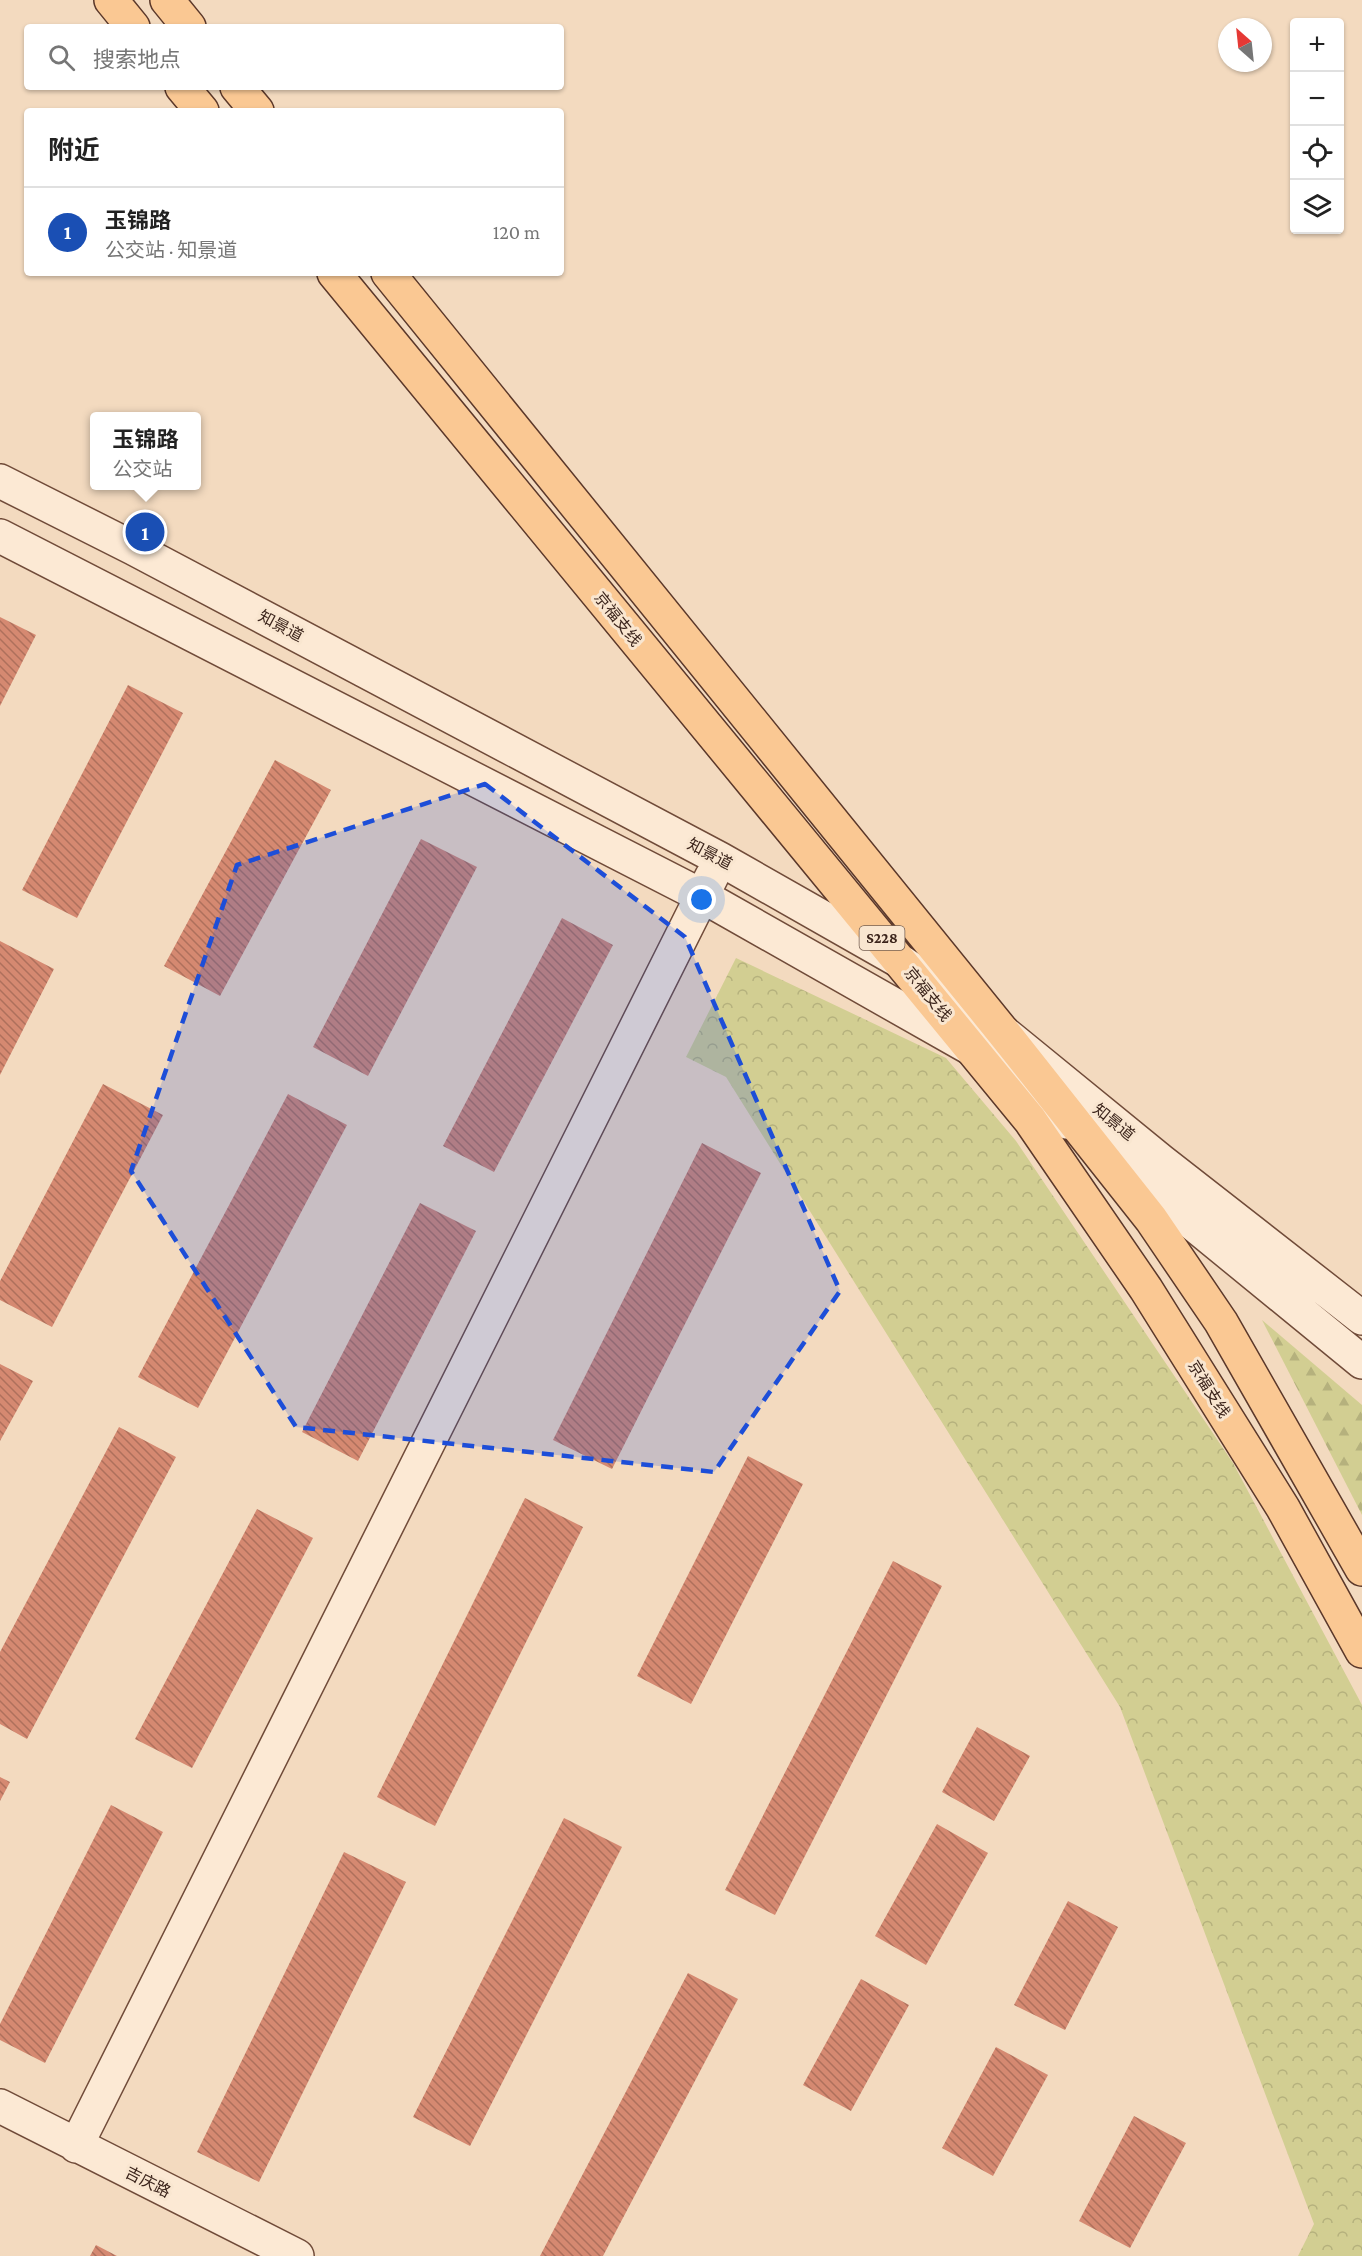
<!DOCTYPE html>
<html lang="zh">
<meta charset="utf-8">
<style>
body{margin:0;font-family:"Crimson Pro","Noto Sans SC",serif;background:#f2f2f2;color:#222}
.controls{position:absolute;right:18px;top:18px;display:grid;overflow:hidden;border-radius:6px;box-shadow:0 2px 4px #0004}
.controls button{width:54px;height:54px;display:grid;place-items:center;padding:0;border:0;border-bottom:2px solid #e0e0e0;background:#fff;color:#222;font:30px sans-serif}
.compass{position:absolute;left:1218px;top:18px;width:54px;height:54px;border-radius:50%;background:#fff;box-shadow:0 2px 4px #0004;rotate:333deg}
.you{position:absolute;left:702px;top:900px;width:21px;height:21px;margin:-15px;border:4px solid #fff;border-radius:50%;background:#1a73e8;box-shadow:0 0 0 9px #1a73e833}
.badge{display:grid;place-items:center;width:39px;height:39px;border-radius:50%;background:#d93025;color:#fff;font-size:20px;font-weight:700}
.pin{position:absolute;translate:-50% -50%;border:3px solid #fff;box-shadow:0 2px 6px #0006}
.popup{position:absolute;left:90px;top:412px;width:111px;height:78px;box-sizing:border-box;display:grid;place-content:center;border-radius:6px;background:#fff;filter:drop-shadow(0 2px 4px #0005);font-size:20px;white-space:nowrap;color:#767676}
.popup b{font-size:22px;color:#222}
.popup::after{content:'';position:absolute;left:50%;top:100%;margin-left:-12px;border:12px solid transparent;border-top-color:#fff}
.list{margin:0;padding:0;list-style:none}
h2{display:flex;justify-content:space-between;align-items:center;height:78px;margin:0;padding:0 24px;font-size:26px}
h2 small{font-size:20px;font-weight:400;color:#767676}
.list li{display:grid;grid-template-columns:39px 1fr auto;gap:18px;align-items:center;box-sizing:border-box;height:90px;padding:0 24px;border-top:2px solid #e0e0e0}
.list b{display:block;font-size:22px;white-space:nowrap}
.list p{margin:0;font-size:20px;white-space:nowrap;color:#767676}
.list em{font-size:20px;font-style:normal;color:#767676}
.icon{flex:none;width:33px;height:33px;fill:none;stroke:currentColor;stroke-width:2;stroke-linecap:round;stroke-linejoin:round}
.map{position:relative;flex:none;width:1362px;height:2256px;overflow:hidden}
.search{position:absolute;background:#fff;box-shadow:0 2px 4px #0004;left:24px;top:24px;width:540px;height:66px;display:flex;align-items:center;gap:15px;box-sizing:border-box;padding:0 21px;border-radius:6px;color:#767676;font-size:22px}
.panel{position:absolute;background:#fff;box-shadow:0 2px 4px #0004;left:24px;top:108px;width:540px;height:168px;border-radius:6px}
.map>svg:first-child{display:block}
</style>
<div class="map">
<svg width="1362" height="2256" viewBox="0 0 1362 2256">
<defs>
<pattern id="forest-firs" width="22" height="20" patternUnits="userSpaceOnUse" patternTransform="scale(1.5)"><rect width="22" height="20" fill="#d2ce92"/><path d="M5 1l3.5 6h-7zM16 11l3.5 6h-7z" fill="#b5b17d"/></pattern>
<pattern id="park-crowns" width="20" height="18" patternUnits="userSpaceOnUse" patternTransform="scale(1.5)"><rect width="20" height="18" fill="#d2ce92"/><path d="M2 6a3 3 0 1 1 6 0M12 15a3 3 0 1 1 6 0" fill="none" stroke="#b5b17d"/></pattern>
<pattern id="building-back-hatch" width="6" height="6" patternUnits="userSpaceOnUse" patternTransform="scale(1.5)"><rect width="6" height="6" fill="#d58971"/><path d="M-1 5l2 2M0 0l6 6M5-1l2 2" fill="none" stroke="#ae705c"/></pattern>
</defs>
<rect width="100%" height="100%" fill="#f3dabf"/>
<path fill="url(#forest-firs)" d="M1262,1320L1362,1405V1515Z"/>
<path fill="url(#park-crowns)" d="M736,958L946,1058L1016,1141L1233,1463L1362,1705V2256H1298L1314,2224L1120,1707L726,1077L686,1057Z"/>
<path fill="url(#building-back-hatch)" d="M0,617L36,635L0,706Z
M128,685L183,713L77,918L22,890Z
M275,760L331,790L220,996L164,966Z
M421,839L477,867L368,1076L313,1047Z
M562,918L613,945L494,1172L443,1146Z
M0,941L54,969L0,1075Z
M103,1084L163,1115L52,1327L0,1300V1281Z
M288,1094L347,1125L198,1408L138,1377Z
M702,1143L761,1173L612,1469L553,1440Z
M420,1203L476,1231L358,1461L302,1432Z
M0,1364L33,1381L0,1441Z
M119,1427L176,1457L27,1739L0,1724V1652Z
M748,1456L803,1484L691,1704L637,1676Z
M525,1498L583,1527L435,1826L377,1797Z
M257,1509L313,1538L192,1768L135,1739Z
M893,1561L942,1586L775,1915L725,1890Z
M977,1727L1030,1756L994,1821L942,1792Z
M0,1777L10,1782L0,1801Z
M111,1805L163,1832L45,2063L0,2040V2024Z
M564,1818L622,1847L470,2146L413,2117Z
M937,1824L988,1853L926,1965L875,1936Z
M344,1852L406,1882L259,2182L197,2152Z
M1068,1901L1118,1927L1065,2030L1014,2005Z
M688,1973L738,1999L603,2256H540Z
M861,1979L909,2005L851,2111L803,2085Z
M996,2047L1048,2075L993,2176L942,2148Z
M1134,2116L1186,2143L1130,2248L1079,2221Z
M96,2245L117,2256H90Z"/>
<g fill="none" stroke-linecap="round" stroke-linejoin="round">
<g stroke="#704b39" stroke-width="36">
<path id="secondary" d="M0,481L133,548L720,859L903,963L1003,1032L1161,1161L1362,1318
M0,536L704,897L972,1049L1067,1122
M1110,1156L1362,1362
M0,2106L297,2256
M76,2146L712,876"/>
</g>
<g stroke="#5b382a" stroke-width="36">
<path id="primary" d="M111,0L133,27
M167,0L189,27
M182,87L202,111
M237,87L257,111
M334,273L1030,1120L1146,1289L1283,1508L1362,1651
M388,273L1003,1032L1151,1219L1221,1322L1362,1569"/>
</g>
<use href="#secondary" stroke="#fce9d4" stroke-width="33"/>
<use href="#primary" stroke="#fac893" stroke-width="33"/>
</g>
<path fill="#1d4ed8" fill-opacity="0.2" stroke="#1d4ed8" stroke-width="4.5" stroke-dasharray="12 8" stroke-linejoin="round" d="M485,784L685,937L840,1291L714,1472L296,1427L131,1171L237,865Z"/>
<g text-anchor="middle" dominant-baseline="central" stroke-width="6" stroke-linejoin="round" paint-order="stroke">
<rect fill="#f9e6d0" stroke="#755f52" stroke-width="1.5" x="859.5" y="926" width="45" height="24" rx="4.5"/>
<g font-size="15" font-weight="bold" fill="#3c251c">
<text x="882" y="938">S228</text>
</g>
<g font-size="16" fill="#3c251c" stroke="#f9e6d0">
<text transform="translate(618 619) rotate(51)">京福支线</text>
<text transform="translate(281 626) rotate(28)">知景道</text>
<text transform="translate(710 854) rotate(28)">知景道</text>
<text transform="translate(928 994) rotate(51)">京福支线</text>
<text transform="translate(1114 1122) rotate(39)">知景道</text>
<text transform="translate(1209 1389) rotate(58)">京福支线</text>
<text transform="translate(148 2182) rotate(27)">吉庆路</text>
</g>
</g>
</svg>
<div class="controls">
<button>+</button>
<button>−</button>
<button><svg class="icon" aria-label="locate" viewBox="0 0 24 24"><circle cx="12" cy="12" r="6"/><path d="M12 2v4M12 18v4M2 12h4M18 12h4"/></svg></button>
<button><svg class="icon" aria-label="layers" viewBox="0 0 24 24"><path d="M12 4l9 5-9 5-9-5zM3 14l9 5 9-5"/></svg></button>
</div>
<svg class="compass" viewBox="-18 -18 36 36"><path d="M0-13l5 13h-10z" fill="#e53935"/><path d="M0 13l5-13h-10z" fill="#767676"/></svg>
<div class="you"></div>
<div class="pin badge" style="left:145px;top:532px;background:#1a4fb4">1</div>
<div class="popup"><b>玉锦路</b>公交站</div>
<div class="search"><svg class="icon" aria-label="search" viewBox="0 0 24 24"><circle cx="10" cy="10" r="6"/><path d="M15 15l6 6"/></svg>搜索地点</div>
<section class="panel">
<h2>附近<small></small></h2>
<ul class="list">
<li><span class="badge" style="background:#1a4fb4">1</span><div><b>玉锦路</b><p>公交站 · 知景道</p></div><em>120 m</em></li>
</ul>
</section>
</div>
